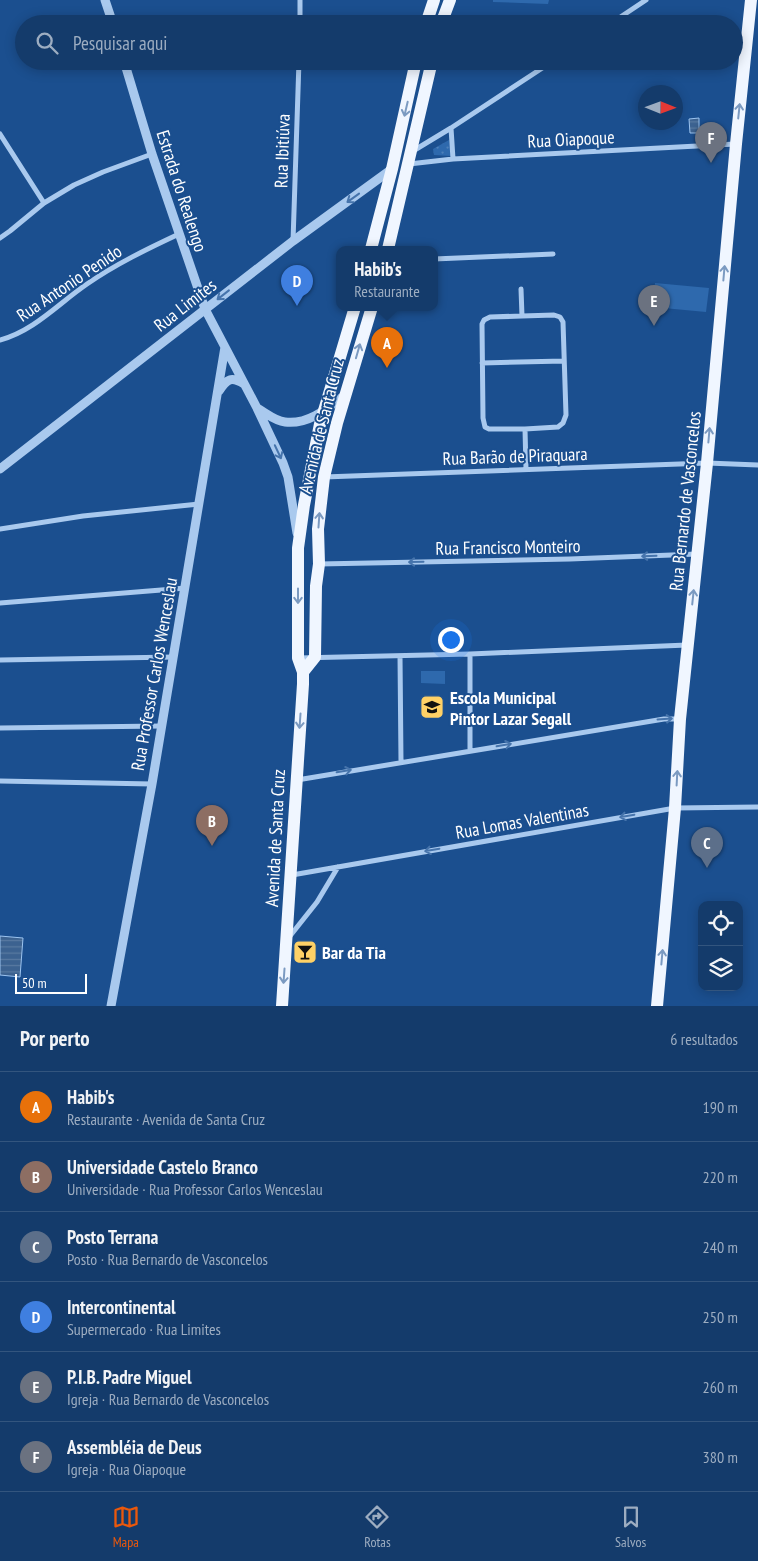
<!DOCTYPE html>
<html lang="pt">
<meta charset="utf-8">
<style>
body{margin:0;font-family:"PT Sans Narrow",sans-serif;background:#1d4271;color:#f1f3f6}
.controls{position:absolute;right:15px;bottom:15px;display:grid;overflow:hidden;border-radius:10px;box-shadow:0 2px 12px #0003}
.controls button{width:45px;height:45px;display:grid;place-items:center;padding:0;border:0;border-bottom:1px solid #33557e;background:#143b6b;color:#f1f3f6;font:25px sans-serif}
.compass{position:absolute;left:638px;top:85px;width:45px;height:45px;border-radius:50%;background:#143b6b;box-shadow:0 2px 12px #0003;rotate:91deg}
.scale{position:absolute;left:15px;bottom:12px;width:72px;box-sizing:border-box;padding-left:5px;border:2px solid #fff;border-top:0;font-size:14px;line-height:18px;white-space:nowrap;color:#fff;-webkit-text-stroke:4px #1b4f8f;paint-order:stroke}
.you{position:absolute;left:450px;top:639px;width:18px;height:18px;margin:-12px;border:4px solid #fff;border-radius:50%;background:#1a73e8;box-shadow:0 0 0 8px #1a73e833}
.badge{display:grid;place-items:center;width:32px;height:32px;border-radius:50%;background:#ea580c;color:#fff;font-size:16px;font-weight:700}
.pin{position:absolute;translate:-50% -41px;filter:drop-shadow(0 1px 2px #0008)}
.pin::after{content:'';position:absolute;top:26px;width:18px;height:15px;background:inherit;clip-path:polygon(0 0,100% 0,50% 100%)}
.popup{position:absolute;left:336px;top:246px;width:102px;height:65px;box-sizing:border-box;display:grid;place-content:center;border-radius:10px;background:#143b6b;filter:drop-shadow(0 1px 4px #0005);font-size:16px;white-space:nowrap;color:#9dadc1}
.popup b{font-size:19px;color:#f1f3f6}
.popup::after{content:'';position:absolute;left:50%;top:100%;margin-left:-10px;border:10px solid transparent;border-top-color:#143b6b}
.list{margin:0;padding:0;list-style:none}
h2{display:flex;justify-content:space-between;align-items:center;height:65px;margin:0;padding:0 20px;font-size:21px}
h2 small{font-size:16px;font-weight:400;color:#9dadc1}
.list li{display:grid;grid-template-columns:32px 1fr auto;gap:15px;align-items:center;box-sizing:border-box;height:70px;padding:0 20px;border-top:1px solid #33557e}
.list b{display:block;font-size:19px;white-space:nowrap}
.list p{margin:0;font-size:16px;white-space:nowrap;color:#9dadc1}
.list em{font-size:16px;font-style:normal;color:#9dadc1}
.icon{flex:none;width:28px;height:28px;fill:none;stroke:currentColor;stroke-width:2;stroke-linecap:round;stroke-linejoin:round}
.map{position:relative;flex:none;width:758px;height:1006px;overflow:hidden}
.search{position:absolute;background:#143b6b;box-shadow:0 2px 12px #0003;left:15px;right:15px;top:15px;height:55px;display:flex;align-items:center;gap:12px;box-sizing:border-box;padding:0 18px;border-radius:28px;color:#9dadc1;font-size:19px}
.sheet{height:485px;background:#143b6b}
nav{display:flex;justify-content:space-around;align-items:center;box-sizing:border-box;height:70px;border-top:1px solid #33557e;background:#143b6b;font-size:14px;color:#9dadc1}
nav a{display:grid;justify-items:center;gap:2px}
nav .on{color:#ea580c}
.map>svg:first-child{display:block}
</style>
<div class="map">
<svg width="758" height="1006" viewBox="0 0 758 1006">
<defs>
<pattern id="park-dots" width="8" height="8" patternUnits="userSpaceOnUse" patternTransform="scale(1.25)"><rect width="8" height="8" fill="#2e69ad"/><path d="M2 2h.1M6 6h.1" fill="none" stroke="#4d80b9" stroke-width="1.8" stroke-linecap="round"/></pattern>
<pattern id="water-rules" width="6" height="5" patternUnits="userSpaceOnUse" patternTransform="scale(1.25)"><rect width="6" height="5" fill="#3c6290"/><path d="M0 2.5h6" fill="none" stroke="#597aa1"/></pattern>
</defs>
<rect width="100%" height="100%" fill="#1b4f8f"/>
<path fill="#2e69ad" d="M493,0H549L548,4L493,2Z
M655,283L709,288L706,312L653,307Z
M421,671H445V684L421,683Z"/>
<path fill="url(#park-dots)" d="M449,140L451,156L434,155L433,149Z"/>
<path fill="url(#water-rules)" stroke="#9cc4f0" d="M699,118V133H690L689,119Z
M0,936L23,938L20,977L0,975Z"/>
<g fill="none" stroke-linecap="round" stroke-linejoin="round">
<path stroke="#a9c9ee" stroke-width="5" d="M300,24V0
M610,24L646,0
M451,128L453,159
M0,134L44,203
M413,151L451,128L553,61
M409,164L453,159L735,144
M0,238L10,231L44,203L74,185L103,172L152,154
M293,241L299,61
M434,259L553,254
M521,289L522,316L490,317L484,320L482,324L483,418L485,427L489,429H525L526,469
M522,316L554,315L560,317L563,322L566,415L563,423L558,427L525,429
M0,340C34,331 59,303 87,284C116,264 147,249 179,234
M482,363L564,361
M324,477L707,463L758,465
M0,529L83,516L199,504
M319,564L570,559L697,554
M0,603L186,588
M400,656L401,762
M298,658L470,654L687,645
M0,660L174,657
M0,728L162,726
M470,751V654
M297,780L664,719H680
M0,781L152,784
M292,875L675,808L758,807
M290,936L317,902L338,867"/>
<path stroke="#a9c9ee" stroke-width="9" d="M105,0L113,24
M124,61L152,154L205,309L257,408L283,463L288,477L297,533
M219,391C227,379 231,376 244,384
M257,408C266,413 275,421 285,422C308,425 328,408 345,395
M0,469L293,241L392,169
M111,1006L152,784L225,347"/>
<path stroke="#f0f6ff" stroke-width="12" d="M426,24L434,0
M441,24L450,0
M371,249L392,169L416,61
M388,249L432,61
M303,672L315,657L316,586L319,564L318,529L324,477L337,423L372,307
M282,1006L303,684V672L298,658V548L304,505L320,424L355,307
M657,1006L675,808L680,719L707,463L736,144L751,0"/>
</g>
<defs><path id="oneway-shaft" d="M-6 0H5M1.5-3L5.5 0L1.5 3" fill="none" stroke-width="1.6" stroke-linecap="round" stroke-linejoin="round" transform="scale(1.25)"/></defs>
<g stroke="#7b9ac1">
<use href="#oneway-shaft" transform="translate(406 109) rotate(103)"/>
<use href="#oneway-shaft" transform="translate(739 111) rotate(-84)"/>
<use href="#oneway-shaft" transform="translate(724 273) rotate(-85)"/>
<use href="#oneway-shaft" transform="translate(358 351) rotate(-74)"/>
<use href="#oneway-shaft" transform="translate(709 435) rotate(-85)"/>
<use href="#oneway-shaft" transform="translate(319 520) rotate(-86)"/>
<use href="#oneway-shaft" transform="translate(298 596) rotate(90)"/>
<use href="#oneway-shaft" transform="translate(693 597) rotate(-84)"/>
<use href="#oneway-shaft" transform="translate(300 721) rotate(94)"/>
<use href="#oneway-shaft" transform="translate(677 778) rotate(-87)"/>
<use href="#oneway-shaft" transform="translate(662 957) rotate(-85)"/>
<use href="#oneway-shaft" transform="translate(284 976) rotate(94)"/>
</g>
<g stroke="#4674ac">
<use href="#oneway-shaft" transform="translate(353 198) rotate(144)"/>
<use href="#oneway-shaft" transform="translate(223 295) rotate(142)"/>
<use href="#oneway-shaft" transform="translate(278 452) rotate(65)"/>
<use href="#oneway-shaft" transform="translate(649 556) rotate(178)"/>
<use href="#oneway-shaft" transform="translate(416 562) rotate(179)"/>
<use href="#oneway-shaft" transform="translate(665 719) rotate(-4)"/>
<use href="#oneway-shaft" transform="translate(504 745) rotate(-10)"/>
<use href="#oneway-shaft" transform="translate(344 771) rotate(-9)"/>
<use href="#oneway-shaft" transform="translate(627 816) rotate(170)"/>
<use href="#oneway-shaft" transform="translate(432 850) rotate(170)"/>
</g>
<defs>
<g id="school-square" transform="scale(1.25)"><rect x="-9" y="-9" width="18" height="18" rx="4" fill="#ffd166" stroke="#1b4f8f"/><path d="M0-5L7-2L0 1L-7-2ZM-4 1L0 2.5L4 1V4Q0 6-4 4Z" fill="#111"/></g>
<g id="bar-square" transform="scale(1.25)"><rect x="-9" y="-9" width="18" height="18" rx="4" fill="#ffd166" stroke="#1b4f8f"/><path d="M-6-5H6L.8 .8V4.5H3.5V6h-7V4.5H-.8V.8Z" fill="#111"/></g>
</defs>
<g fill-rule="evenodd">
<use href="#school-square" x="432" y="707"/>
<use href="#bar-square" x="305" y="952"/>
</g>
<g text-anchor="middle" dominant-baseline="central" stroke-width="4" stroke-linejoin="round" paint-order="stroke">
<g font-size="18" fill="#fff" stroke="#1b4f8f">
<text transform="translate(571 139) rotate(-3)">Rua Oiapoque</text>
<text transform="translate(282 151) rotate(-88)">Rua Ibitiúva</text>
<text transform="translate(182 191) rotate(72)">Estrada do Realengo</text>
<text transform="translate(69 283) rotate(-34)">Rua Antonio Penido</text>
<text transform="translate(185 305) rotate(-38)">Rua Limites</text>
<text transform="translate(321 426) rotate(-76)">Avenida de Santa Cruz</text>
<text transform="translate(515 456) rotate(-2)">Rua Barão de Piraquara</text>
<text transform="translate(685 501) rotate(-84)">Rua Bernardo de Vasconcelos</text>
<text transform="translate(508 547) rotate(-1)">Rua Francisco Monteiro</text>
<text transform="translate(154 674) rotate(-80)">Rua Professor Carlos Wenceslau</text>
<text transform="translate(522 821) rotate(-10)">Rua Lomas Valentinas</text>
<text transform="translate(275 838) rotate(-87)">Avenida de Santa Cruz</text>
</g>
<g font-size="18" font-weight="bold" fill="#fff" stroke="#1b4f8f" text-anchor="start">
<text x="450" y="697">Escola Municipal<tspan x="450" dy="21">Pintor Lazar Segall</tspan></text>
<text x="322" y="952">Bar da Tia</text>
</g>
</g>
</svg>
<div class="controls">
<button><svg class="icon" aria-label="locate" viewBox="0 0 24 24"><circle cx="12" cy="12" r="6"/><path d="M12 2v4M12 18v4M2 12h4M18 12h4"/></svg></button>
<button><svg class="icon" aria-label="layers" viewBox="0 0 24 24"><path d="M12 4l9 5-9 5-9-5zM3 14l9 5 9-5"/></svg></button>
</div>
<svg class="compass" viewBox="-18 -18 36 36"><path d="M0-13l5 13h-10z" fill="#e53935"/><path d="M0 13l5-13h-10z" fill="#9dadc1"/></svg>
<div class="scale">50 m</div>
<div class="you"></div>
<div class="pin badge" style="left:387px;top:368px;background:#e8710a">A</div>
<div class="popup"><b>Habib's</b>Restaurante</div>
<div class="pin badge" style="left:212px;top:846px;background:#8d6e63">B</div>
<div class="pin badge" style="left:707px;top:868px;background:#5c6f8a">C</div>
<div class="pin badge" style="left:297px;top:306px;background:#3f7fe0">D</div>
<div class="pin badge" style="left:654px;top:326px;background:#6b7280">E</div>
<div class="pin badge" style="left:711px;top:163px;background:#6b7280">F</div>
<div class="search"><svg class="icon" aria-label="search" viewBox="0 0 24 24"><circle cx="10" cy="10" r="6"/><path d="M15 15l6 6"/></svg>Pesquisar aqui</div>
</div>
<section class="sheet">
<h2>Por perto<small>6 resultados</small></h2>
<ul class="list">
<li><span class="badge" style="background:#e8710a">A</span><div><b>Habib's</b><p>Restaurante · Avenida de Santa Cruz</p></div><em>190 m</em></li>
<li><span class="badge" style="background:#8d6e63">B</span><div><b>Universidade Castelo Branco</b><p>Universidade · Rua Professor Carlos Wenceslau</p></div><em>220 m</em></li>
<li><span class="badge" style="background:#5c6f8a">C</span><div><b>Posto Terrana</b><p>Posto · Rua Bernardo de Vasconcelos</p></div><em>240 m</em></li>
<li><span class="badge" style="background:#3f7fe0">D</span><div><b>Intercontinental</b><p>Supermercado · Rua Limites</p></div><em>250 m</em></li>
<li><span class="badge" style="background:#6b7280">E</span><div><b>P.I.B. Padre Miguel</b><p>Igreja · Rua Bernardo de Vasconcelos</p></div><em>260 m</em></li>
<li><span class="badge" style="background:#6b7280">F</span><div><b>Assembléia de Deus</b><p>Igreja · Rua Oiapoque</p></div><em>380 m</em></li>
</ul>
</section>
<nav>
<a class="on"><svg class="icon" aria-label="map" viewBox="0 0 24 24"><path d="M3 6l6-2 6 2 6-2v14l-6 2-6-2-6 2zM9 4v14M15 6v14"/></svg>Mapa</a>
<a><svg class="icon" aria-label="directions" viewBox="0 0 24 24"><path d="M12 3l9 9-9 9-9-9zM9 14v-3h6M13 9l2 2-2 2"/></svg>Rotas</a>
<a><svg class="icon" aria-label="saved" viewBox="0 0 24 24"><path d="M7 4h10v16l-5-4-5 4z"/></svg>Salvos</a>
</nav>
